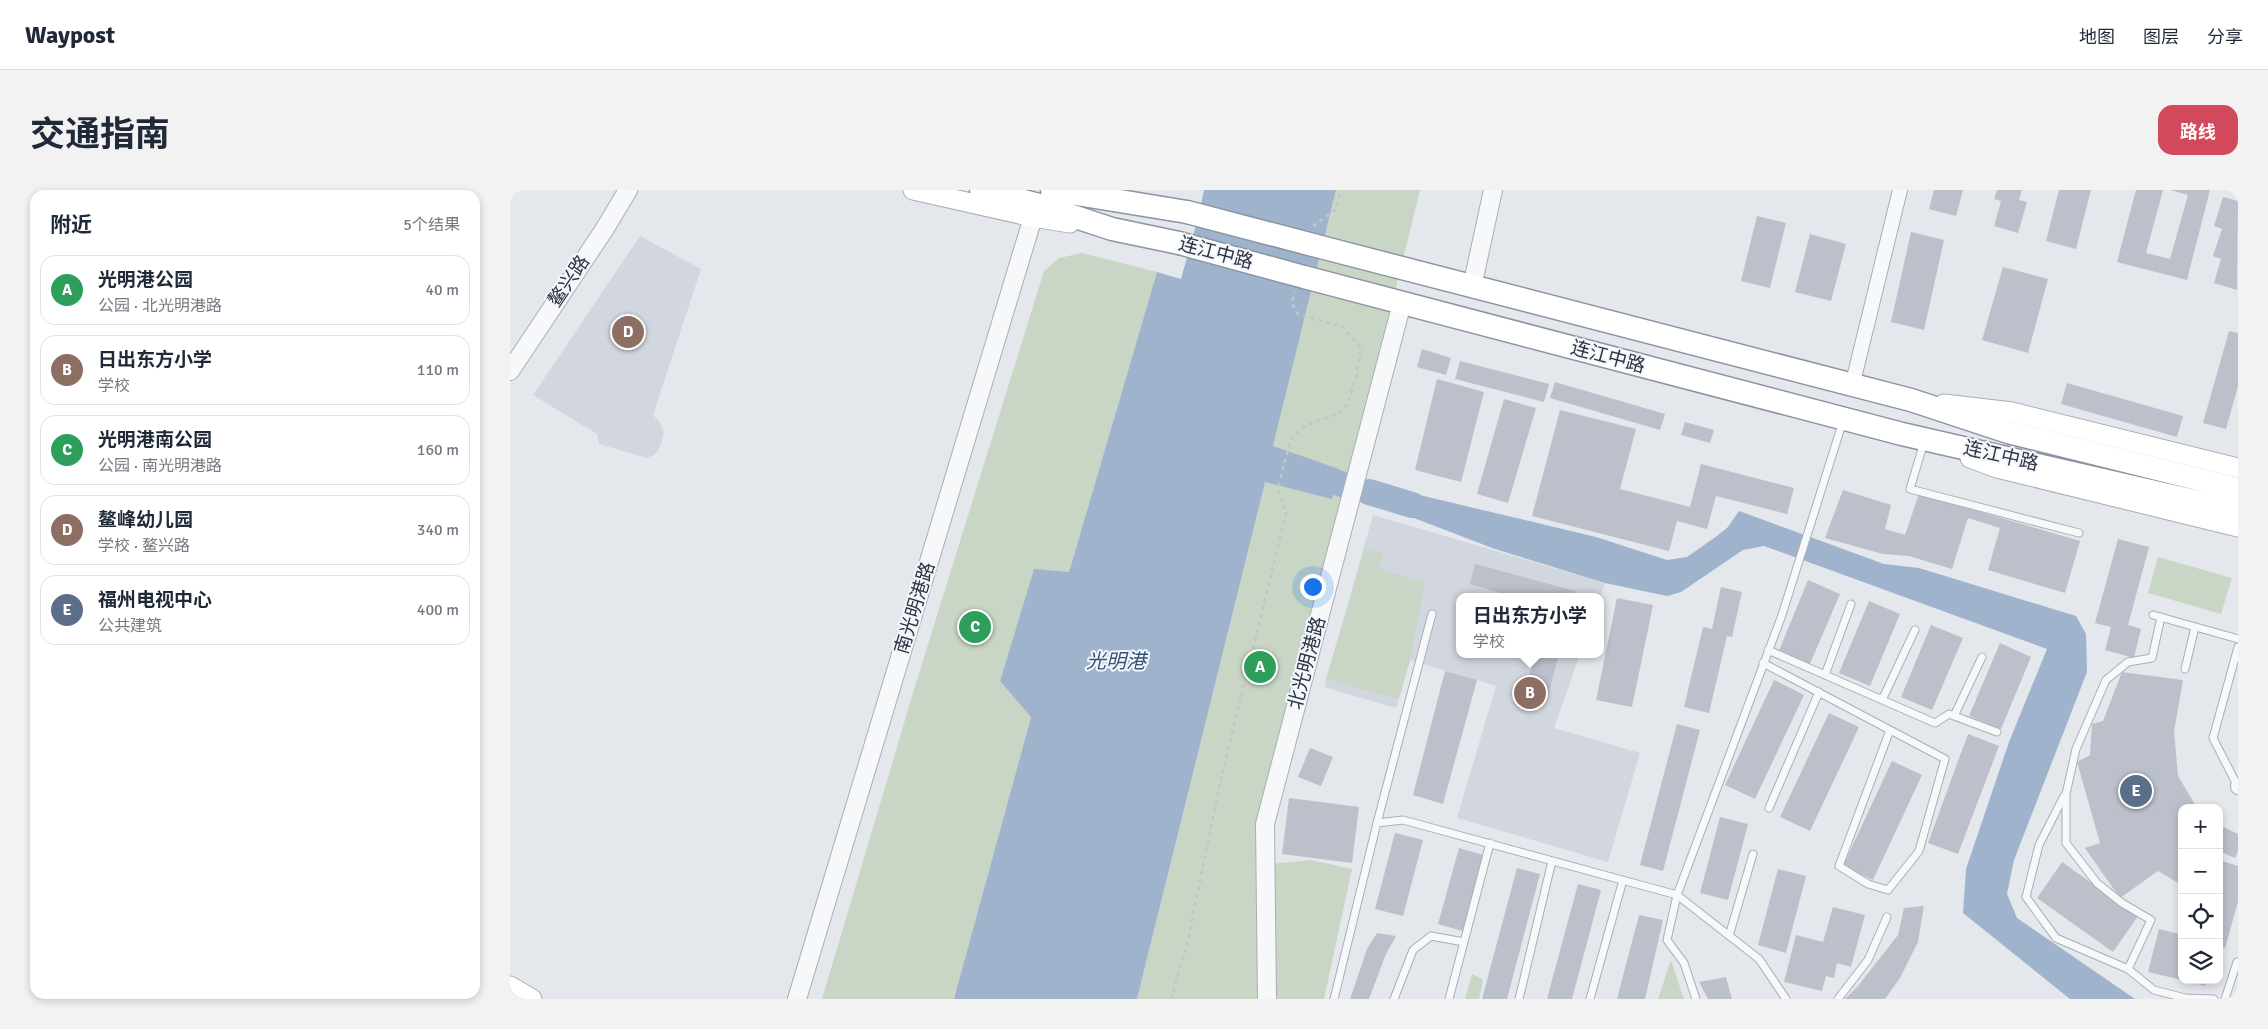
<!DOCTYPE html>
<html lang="zh">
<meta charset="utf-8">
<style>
body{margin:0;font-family:Signika,"Noto Sans SC",sans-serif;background:#f2f2f3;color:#1f2937}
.controls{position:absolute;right:15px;bottom:15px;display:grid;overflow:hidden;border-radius:10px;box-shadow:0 2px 8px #0003}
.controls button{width:45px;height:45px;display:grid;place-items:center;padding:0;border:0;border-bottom:1px solid #e0e1e3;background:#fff;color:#1f2937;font:25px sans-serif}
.you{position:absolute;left:802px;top:396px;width:18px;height:18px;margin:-12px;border:4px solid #fff;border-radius:50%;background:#1a73e8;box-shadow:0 0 0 8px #1a73e833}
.badge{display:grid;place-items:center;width:32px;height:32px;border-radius:50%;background:#d1495b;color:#fff;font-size:16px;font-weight:700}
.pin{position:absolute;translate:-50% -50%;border:2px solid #fff;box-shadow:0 1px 5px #0006}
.popup{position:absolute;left:946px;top:403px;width:148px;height:65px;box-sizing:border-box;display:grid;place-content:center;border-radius:10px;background:#fff;filter:drop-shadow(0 1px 4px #0005);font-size:16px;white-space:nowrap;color:#747a83}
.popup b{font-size:19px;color:#1f2937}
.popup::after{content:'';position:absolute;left:50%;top:100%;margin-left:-10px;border:10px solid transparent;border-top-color:#fff}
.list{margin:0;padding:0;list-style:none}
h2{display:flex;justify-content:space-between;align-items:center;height:65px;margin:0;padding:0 20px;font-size:21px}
h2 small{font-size:16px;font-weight:400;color:#747a83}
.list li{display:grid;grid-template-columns:32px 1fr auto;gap:15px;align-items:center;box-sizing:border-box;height:70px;margin:0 10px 10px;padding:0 10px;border:1px solid #e0e1e3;border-radius:15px}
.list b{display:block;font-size:19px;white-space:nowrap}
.list p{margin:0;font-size:16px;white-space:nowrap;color:#747a83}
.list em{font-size:16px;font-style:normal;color:#747a83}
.icon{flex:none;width:28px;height:28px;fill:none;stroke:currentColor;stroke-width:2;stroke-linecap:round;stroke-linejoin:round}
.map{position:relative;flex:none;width:1728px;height:809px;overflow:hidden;border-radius:15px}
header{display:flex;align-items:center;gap:30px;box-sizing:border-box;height:70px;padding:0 25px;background:#fff;border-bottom:1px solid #e0e1e3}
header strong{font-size:24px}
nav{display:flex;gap:28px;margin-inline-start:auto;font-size:18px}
.intro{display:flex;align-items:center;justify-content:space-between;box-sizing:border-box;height:120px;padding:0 30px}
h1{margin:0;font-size:35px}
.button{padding:12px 22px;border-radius:15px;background:#d1495b;color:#fff;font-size:18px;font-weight:700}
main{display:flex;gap:30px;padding:0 30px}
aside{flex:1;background:#fff;border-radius:15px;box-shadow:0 2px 8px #0003}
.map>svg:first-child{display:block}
</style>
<header>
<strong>Waypost</strong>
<nav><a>地图</a><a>图层</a><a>分享</a></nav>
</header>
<div class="intro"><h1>交通指南</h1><a class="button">路线</a></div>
<main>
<aside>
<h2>附近<small>5个结果</small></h2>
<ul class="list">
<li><span class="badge" style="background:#2e9e5b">A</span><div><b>光明港公园</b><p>公园 · 北光明港路</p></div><em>40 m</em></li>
<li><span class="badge" style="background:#8d6e63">B</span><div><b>日出东方小学</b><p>学校</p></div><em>110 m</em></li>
<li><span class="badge" style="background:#2e9e5b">C</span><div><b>光明港南公园</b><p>公园 · 南光明港路</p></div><em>160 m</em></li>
<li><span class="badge" style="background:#8d6e63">D</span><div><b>鳌峰幼儿园</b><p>学校 · 鳌兴路</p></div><em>340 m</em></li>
<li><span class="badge" style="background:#5c6f8a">E</span><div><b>福州电视中心</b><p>公共建筑</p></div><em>400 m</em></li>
</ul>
</aside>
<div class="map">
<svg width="1728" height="809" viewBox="0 0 1728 809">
<rect width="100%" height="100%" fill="#e4e7ec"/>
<path fill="#d2d6de" d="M130,46L191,79L143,225L150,233L154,241L152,251L149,259L144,265L137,268L89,254L87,244L23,205Z
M863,325L1095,393L1090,407H950V464H1070L1044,538L1130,563L1098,672L947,628L986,496L900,470L886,518L814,497Z"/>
<path fill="#c9d6c5" d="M826,0H910L843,272L747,639L750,809H627Z
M572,63L647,82L559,382L524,380L490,491L521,526L446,804L444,809H312L406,493L534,81L549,68Z
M855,359L873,364L869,378L915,393L900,470L889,509L816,489Z
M1648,367L1722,388L1711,424L1638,403Z
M801,670L842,679L814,809H764L762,674Z
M1161,770L1174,809H1148Z
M962,784L973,790L969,809H955Z"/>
<path fill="#9fb4cc" d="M694,0H826L763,256L829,279L822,309L755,292L627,809H444L521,527L490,491L524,379L559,382L647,82L671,89L688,28Z
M880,298L1086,347L1157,370L1177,367L1207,346L1218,337L1229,321L1374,374L1409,378L1566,426L1576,444L1577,482L1504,670L1497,704L1507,728L1625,809H1560L1453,723L1456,679L1499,552L1537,459L1254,356L1233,360L1171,402L1157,406L1095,393L985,359L875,317L869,305Z"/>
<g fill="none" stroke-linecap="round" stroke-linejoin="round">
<path stroke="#9fb4cc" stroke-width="26" d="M791,281L831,294
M859,302L902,315"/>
</g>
<path fill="#bbc0ca" d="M1424,0H1453L1446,26L1419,19Z
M1487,0H1512L1509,10L1517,12L1508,43L1484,36L1491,11L1484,9Z
M1549,0H1581L1566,59L1536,51Z
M1626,0H1653L1636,63L1660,69L1678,5L1661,0H1700L1677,90L1607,72Z
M1713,7L1728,11L1727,100L1704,93L1711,69L1703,66L1712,39L1704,36Z
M1247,26L1276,33L1260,98L1231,91Z
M1401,42L1434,50L1414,140L1381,132Z
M1300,44L1336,54L1321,111L1285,102Z
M1493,77L1538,89L1518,163L1472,150Z
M1719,141L1728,143V196L1716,239L1693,233Z
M912,159L941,168L936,185L907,177Z
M950,171L1039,194L1034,212L945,189Z
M927,189L974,202L951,292L905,280Z
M1045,192L1155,224L1150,240L1040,208Z
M1557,193L1673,226L1667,247L1551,214Z
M994,209L1026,218L998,313L967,304Z
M1050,220L1126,239L1110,299L1180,317L1191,274L1284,298L1277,324L1206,306L1197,339L1167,331L1159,361L1022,326Z
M1175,232L1204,240L1200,253L1171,245Z
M1333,300L1381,315L1375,339L1395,345L1409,304L1570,351L1555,403L1478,380L1490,338L1458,328L1442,379L1399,366L1373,364L1315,348Z
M1608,349L1639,357L1618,435L1631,439L1624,468L1595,460L1601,437L1585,433Z
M965,374L1065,401L1064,407H1004L960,394Z
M1298,390L1330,404L1299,476L1268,463Z
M1211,397L1232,402L1222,447L1217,446L1199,523L1174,517L1193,437L1202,439Z
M1107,408L1143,415L1122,517L1086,510Z
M1359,411L1390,424L1360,496L1329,483Z
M1421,435L1453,448L1422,520L1391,507Z
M1490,453L1521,467L1491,539L1459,526Z
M1025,464H1049L1037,509L1014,503Z
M935,481L967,490L933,614L903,605Z
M1612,482L1673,490L1664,541L1668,586L1687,618H1672V691L1670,694L1648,681L1610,708L1575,658L1590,653L1567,572L1580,565L1582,534L1593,531Z
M1264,490L1294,505L1245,609L1215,595Z
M1319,523L1349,537L1300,641L1270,627Z
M1167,534L1190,540L1153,681L1130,675Z
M1458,544L1489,556L1448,664L1418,653Z
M800,558L823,567L811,596L788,587Z
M1382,571L1412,585L1363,690L1333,676Z
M779,608L849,617L842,673L772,664Z
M1210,627L1238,634L1218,710L1190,703Z
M1709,635L1728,644V661L1725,668L1709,661Z
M885,643L913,650L893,726L865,719Z
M949,658L977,666L956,742L928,734Z
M1709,670L1728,676V712L1715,758L1709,755Z
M1552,672L1628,726L1603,762L1527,708Z
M1007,678L1030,684L997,809H972Z
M1268,679L1296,686L1276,763L1248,755Z
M1068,694L1091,700L1062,809H1037Z
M1414,716L1408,752L1390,788L1375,809H1335L1348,796L1388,745L1394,718Z
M1323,717L1355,725L1341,777L1327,773L1324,788L1316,786L1312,801L1274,792L1286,745L1313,752Z
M1129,725L1153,730L1135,809H1107Z
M1671,735L1672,790L1638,782L1649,739L1669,744Z
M867,743L886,746L876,764L859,809H840L857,759Z
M1216,787L1222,809H1198L1189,792Z
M1674,790H1696L1695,796Z"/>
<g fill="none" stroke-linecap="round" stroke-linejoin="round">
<g stroke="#a9aeb7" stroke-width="9">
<path id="service" d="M1414,252L1400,299L1569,343
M1643,425L1728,449
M1651,427L1642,468L1618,472L1596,490L1566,559L1556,604V653L1587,693L1612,713L1641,730L1618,779L1644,800L1675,808L1704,809
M1728,457L1703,548L1728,597
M1258,460L1425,533L1439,524L1487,542
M1253,473L1435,569L1409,661L1378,700L1358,694L1329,676L1380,540
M1675,479L1685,437
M1315,485L1341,414
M1372,510L1405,440
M1444,526L1472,467
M1554,606L1529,655L1516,707L1546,748L1618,779
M1259,618L1309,502
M867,633L922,424
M1219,746L1243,664
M824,809L867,633L893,630L1167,705L1272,425L1333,231
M884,809L903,760L921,746L954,752
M939,809L980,653
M1009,809L1042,671
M1080,809L1113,690
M1186,809L1174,773L1157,750L1167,705L1249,769L1276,809
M1328,809L1358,770L1377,727
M1715,809L1727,772"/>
</g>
<g stroke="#a9aeb7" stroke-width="16">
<path id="minor" d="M1342,196L1390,0
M1728,597V596"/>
</g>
<g stroke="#a9aeb7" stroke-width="20">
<path id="tertiary" d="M962,97L983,0
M0,181L94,40L118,0
M287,809L523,27
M757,809L755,634L892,113"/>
</g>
<g stroke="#a9aeb7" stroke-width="21">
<path id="secondary" d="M403,0L523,27L560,33
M1434,214L1502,222L1728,278
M1460,268L1487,278L1728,337
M0,796L22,809"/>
</g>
<g stroke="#8b94a3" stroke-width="25">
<path id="trunk" d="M471,0L529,15L602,39L669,53
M542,0L677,22
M803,55L1401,210L1498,242L1728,299
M794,87L1392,244L1728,321"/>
</g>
<path stroke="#c2c5cb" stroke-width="2.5" stroke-dasharray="4 4" stroke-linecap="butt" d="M803,36L825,20L831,0
M661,809L678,750L710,593L776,323L768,298L781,249L796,235L828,224L837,215L846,188L851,158L833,137L788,124L782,113L785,102"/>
<use href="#service" stroke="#f7f8fa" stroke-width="7"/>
<use href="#minor" stroke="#f7f8fa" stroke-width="14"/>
<use href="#tertiary" stroke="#f7f8fa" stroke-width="18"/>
<use href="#secondary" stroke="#fff" stroke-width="19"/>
<use href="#trunk" stroke="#fff" stroke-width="22"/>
<g stroke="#8b94a3" stroke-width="25" stroke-linecap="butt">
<path id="trunk-bridge" d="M677,22L803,55
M669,53L794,87"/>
</g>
<use href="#trunk-bridge" stroke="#fff" stroke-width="22"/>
</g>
<g text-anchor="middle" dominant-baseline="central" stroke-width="4" stroke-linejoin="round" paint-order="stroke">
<g font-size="19" fill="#2b3445" stroke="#f4f6f9">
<text transform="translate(706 63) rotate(15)">连江中路</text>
<text transform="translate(59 91) rotate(-56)">鳌兴路</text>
<text transform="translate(1098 167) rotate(15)">连江中路</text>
<text transform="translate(1491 266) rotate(13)">连江中路</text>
<text transform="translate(405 418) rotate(-73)">南光明港路</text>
<text transform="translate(797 473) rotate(-75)">北光明港路</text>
</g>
<g font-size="20" font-style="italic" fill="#34527a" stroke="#f4f6f9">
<text x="606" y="471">光明港</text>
</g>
</g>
</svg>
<div class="controls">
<button>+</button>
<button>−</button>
<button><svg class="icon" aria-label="locate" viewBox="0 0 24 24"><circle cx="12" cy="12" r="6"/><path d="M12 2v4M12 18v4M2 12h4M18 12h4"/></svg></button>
<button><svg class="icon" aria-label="layers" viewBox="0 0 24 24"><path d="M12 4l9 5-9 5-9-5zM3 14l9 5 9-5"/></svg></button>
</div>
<div class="you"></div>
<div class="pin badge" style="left:750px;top:477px;background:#2e9e5b">A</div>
<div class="pin badge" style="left:1020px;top:503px;background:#8d6e63">B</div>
<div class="popup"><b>日出东方小学</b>学校</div>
<div class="pin badge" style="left:465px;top:437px;background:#2e9e5b">C</div>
<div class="pin badge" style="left:118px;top:142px;background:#8d6e63">D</div>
<div class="pin badge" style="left:1626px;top:601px;background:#5c6f8a">E</div>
</div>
</main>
